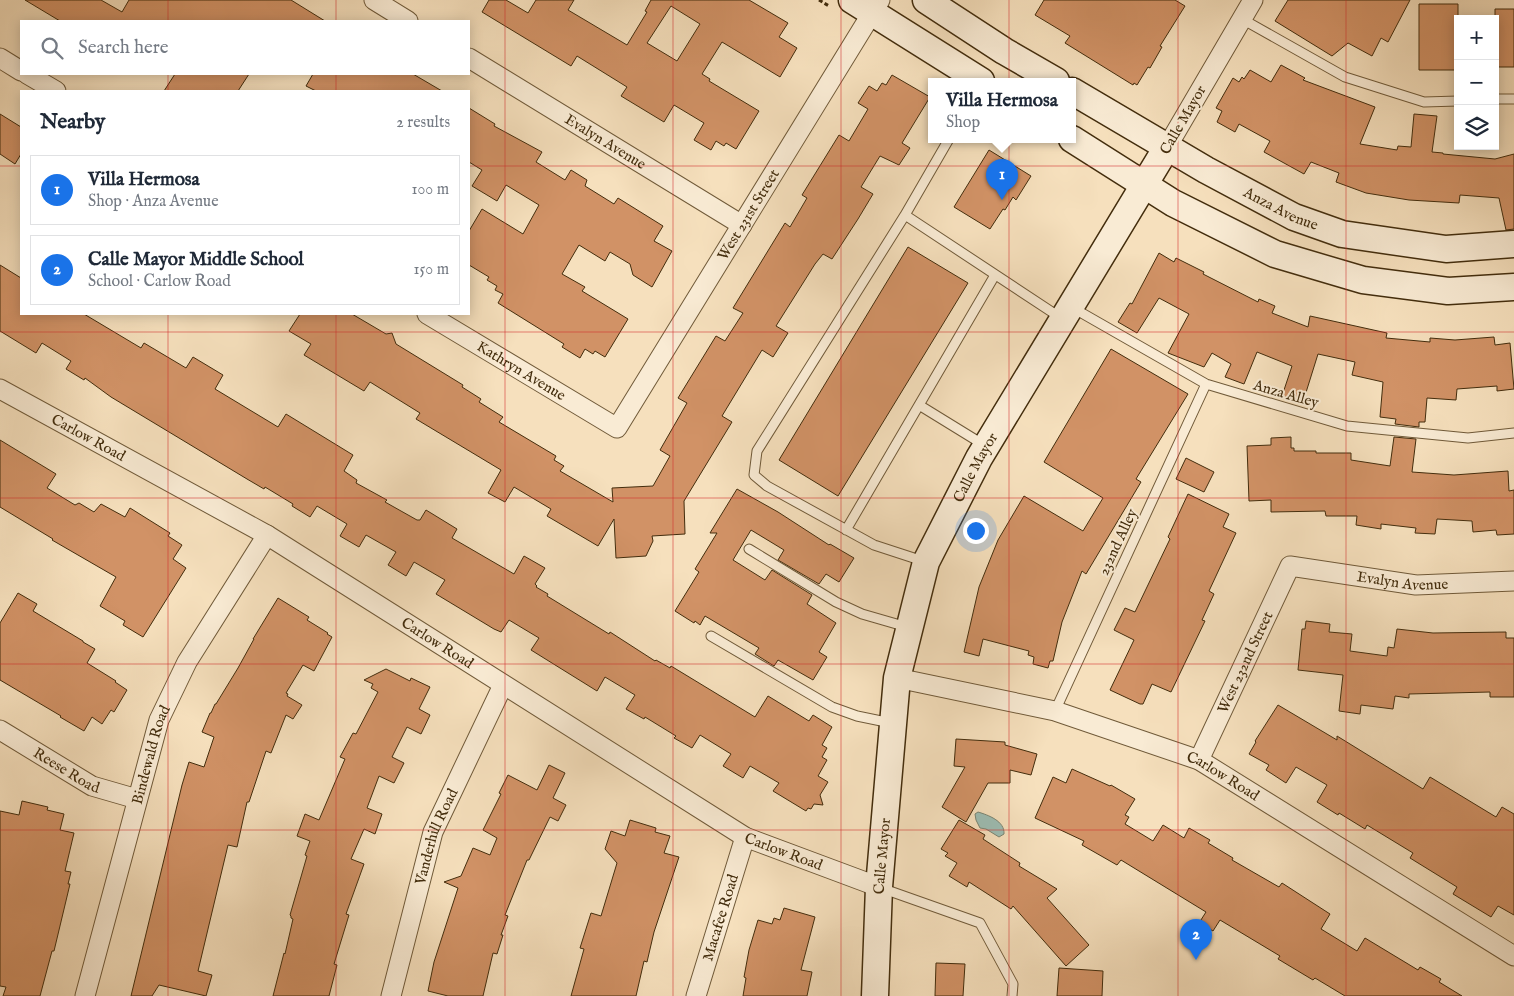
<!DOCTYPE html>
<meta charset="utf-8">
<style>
body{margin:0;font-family:"IM FELL English",serif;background:#f2f2f3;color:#1f2937}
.controls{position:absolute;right:15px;top:15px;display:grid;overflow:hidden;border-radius:0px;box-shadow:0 2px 12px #0003}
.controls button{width:45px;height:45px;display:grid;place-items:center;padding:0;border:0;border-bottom:1px solid #e0e1e3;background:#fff;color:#1f2937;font:25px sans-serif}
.you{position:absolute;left:975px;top:530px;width:18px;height:18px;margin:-12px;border:4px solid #fff;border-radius:50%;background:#1a73e8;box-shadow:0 0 0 8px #1a73e833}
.badge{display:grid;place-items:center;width:32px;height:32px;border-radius:50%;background:#1a73e8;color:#fff;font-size:16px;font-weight:700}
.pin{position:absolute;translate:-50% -41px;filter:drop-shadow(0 1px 2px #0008)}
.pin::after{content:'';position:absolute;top:26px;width:18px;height:15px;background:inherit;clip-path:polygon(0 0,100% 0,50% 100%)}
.popup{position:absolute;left:928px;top:78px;width:148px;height:65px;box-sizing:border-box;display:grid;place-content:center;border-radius:0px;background:#fff;filter:drop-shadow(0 1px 4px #0005);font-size:16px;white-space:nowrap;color:#747a83}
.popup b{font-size:19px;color:#1f2937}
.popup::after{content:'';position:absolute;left:50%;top:100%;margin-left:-10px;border:10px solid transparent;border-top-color:#fff}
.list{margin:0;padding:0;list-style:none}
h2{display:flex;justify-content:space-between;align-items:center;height:65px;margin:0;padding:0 20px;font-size:21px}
h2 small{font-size:16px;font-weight:400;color:#747a83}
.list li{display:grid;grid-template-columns:32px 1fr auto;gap:15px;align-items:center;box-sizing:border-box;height:70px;margin:0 10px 10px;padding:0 10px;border:1px solid #e0e1e3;border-radius:0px}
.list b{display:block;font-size:19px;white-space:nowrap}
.list p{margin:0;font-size:16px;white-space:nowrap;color:#747a83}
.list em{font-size:16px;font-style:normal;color:#747a83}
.icon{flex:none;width:28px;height:28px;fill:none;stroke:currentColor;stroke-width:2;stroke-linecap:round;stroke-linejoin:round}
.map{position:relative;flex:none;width:1514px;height:996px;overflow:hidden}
.search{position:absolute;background:#fff;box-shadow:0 2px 12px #0003;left:20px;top:20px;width:450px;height:55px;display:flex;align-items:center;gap:12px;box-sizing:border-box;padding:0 18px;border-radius:0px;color:#747a83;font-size:19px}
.panel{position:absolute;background:#fff;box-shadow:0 2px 12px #0003;left:20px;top:90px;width:450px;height:225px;border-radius:0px}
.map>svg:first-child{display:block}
</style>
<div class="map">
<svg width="1514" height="996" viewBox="0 0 1514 996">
<rect width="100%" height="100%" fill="#f6e0bd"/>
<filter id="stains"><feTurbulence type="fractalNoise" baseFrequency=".004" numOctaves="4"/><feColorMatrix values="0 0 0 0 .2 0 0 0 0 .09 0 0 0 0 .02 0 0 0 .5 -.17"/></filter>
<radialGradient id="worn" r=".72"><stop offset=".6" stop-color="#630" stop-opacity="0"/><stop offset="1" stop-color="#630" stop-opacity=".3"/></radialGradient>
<path fill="#9dbdb3" stroke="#798371" d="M978,812C988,815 1005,821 1004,834L999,837L986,829L980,828L976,820L975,814Z"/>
<path fill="#d19266" stroke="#432d0d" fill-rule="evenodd" d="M25,0H101L122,12L129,0H291L325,21H60Z
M489,0H506L528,13L536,0H574L568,10L627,45L647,12L645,11L651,0H749L788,23L779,37L797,48L780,77L722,42L702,74L710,79L709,81L759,111L736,149L726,143L724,146L716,141L711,150L694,140L704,123L674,105L664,122L621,96L627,87L577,56L571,66L482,12ZM671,6L700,24L677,61L647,43Z
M1044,0H1175L1185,6L1160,46L1162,47L1150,68L1148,67L1137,85L1134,83L1133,85L1065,43L1070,36L1035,15Z
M1288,0H1410L1388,42L1381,38L1372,56L1348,43L1332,56L1275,21Z
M1419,4H1458V70H1419Z
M1495,9H1514V67H1495Z
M1281,65L1305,78L1303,80L1375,107L1360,144L1397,150L1398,146L1411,147L1414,114L1437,116L1432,152L1443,153V154L1495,159L1514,154V229L1506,230L1499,198L1460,195L1459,203L1409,200L1366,193L1336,182L1339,173L1311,162L1304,174L1264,152L1270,141L1239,124L1235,132L1217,122L1222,111L1216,108L1233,78L1239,82L1242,77L1244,79L1250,70L1271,82Z
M175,74H249L238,91H164Z
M313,74H413L442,91H316L306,86Z
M892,75L930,97L902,143L910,148L899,165L880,156L861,187L873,194L858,219L832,259L823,254L815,264L776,326L788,333L773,357L762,350L722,416L732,422L684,501L685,534L652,536L653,541L646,556L616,558L614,519L598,546L547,516L551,509L514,487L505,502L488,493L501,470L416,419L420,413L370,382L364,391L304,355L311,344L289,331L300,314H352L386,334L392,333L396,344L463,385L462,387L481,399L479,402L503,417L499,422L556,456L554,460L564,466L560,471L613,502L612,488L653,486L670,456L660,450L687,403L678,398L716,336L725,341L743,313L733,308L785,223L790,227L807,198L802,195L839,135L849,141L868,109L858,103L869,86L877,91L882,83L886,85Z
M469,108L495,124L494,126L542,152L536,162L565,180L571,170L587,180L585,186L614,204L618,198L663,226L654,241L672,251L652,287L633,275L630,264L610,252L605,261L579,245L562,274L585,287L582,291L628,319L605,357L595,351L593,354L585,349L580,358L562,347L564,344L498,303L503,294L495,290L497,286L487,280L489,277L469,265V231L482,209L523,234L539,205L506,185L497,201L472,186L482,170L469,162Z
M0,114L21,127V154L15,164L0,154Z
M989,150L1031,176L1016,200L1013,197L1005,210L1003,209L990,229L954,207Z
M908,247L968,283L838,496L779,460Z
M1159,253L1174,262L1176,258L1204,272L1203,274L1258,302L1259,299L1275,306L1272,313L1308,327L1310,316L1387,333L1386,338L1430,342V338L1455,340L1494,337L1495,345L1510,343L1514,389L1497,391V386L1457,389L1456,400L1427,398L1425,422H1419V427L1395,424L1396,419L1380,417L1383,382L1352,375L1355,362L1318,354L1303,402L1282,396L1292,366L1257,352L1244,384L1225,377L1231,364L1212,353L1204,367L1168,353L1189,314L1159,298L1137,333L1118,322L1130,303L1132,304Z
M0,265L21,278V314H84L141,348L144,343L186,368L193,357L223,375L215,389L278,427L286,414L353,455L344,471L357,480L356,483L387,500L385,502L417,520H420L426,510L457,529L452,538L514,574L524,556L545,568L535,584L537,586L536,587L548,594L547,596L609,634L610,632L655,661L656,660L670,668L671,666L755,717L768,696L809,721L813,715L832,727L822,745L827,748L822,757L827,760L818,776L828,782L820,795L823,805L814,804L811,809L808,808L806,811L773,791L779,783L750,766L743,778L723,766L731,754L700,735L692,748L674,738L676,736L645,717L644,719L626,709L635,695L605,677L597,691L531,650L539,638L509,620L501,632L494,629L436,594L445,580L414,562L406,576L388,565L396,552L366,535L359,547L340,536L347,524L317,506L310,517L292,506L293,504L265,487L264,489L247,479L111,397L85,378L84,380L66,369L71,361L42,343L36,353L0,331Z
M1111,349L1188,394L1136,479L1141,482L1086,574L1082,571L1062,622L1053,661H1050L1048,668L1033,664L1034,657L1028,655L1029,651L983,639L979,656L964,652L979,587L998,540L1024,496L1083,531L1103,498L1044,462Z
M1291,437V448H1294V451H1316V453H1351V460L1390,466L1394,437L1416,439L1412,472L1454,475L1508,471L1509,491L1514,490V534L1497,535L1496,530L1473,532L1472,521L1437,519L1435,534L1415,533L1416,528L1381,524V529L1356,525L1357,516H1326L1325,511L1271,512V500L1249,501L1247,446L1271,445V438Z
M0,440L56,474L47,488L75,505L79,503L94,512L101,504L125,517L130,508L170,533L168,536L182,545L173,559L186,568L143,637L123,625L125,621L100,606L116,577L52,540L53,539L0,507Z
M1186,458L1214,472L1204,492L1176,479Z
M737,489L778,512L829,545L830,544L854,558L839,582L826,574L819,584L778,560L784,550L751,530L733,560L765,580L772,570L812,595L807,604L836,623L819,652L827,657L813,680L778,660L774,666L755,654L759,648L705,616L700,625L695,621L694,623L675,611L699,572L695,569L717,533H710Z
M1188,494L1229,514L1223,527L1236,533L1209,591L1214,594L1202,620L1205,621L1171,692L1152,684L1143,704H1140L1110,690L1134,640L1114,630L1125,608L1135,612L1170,539L1168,537Z
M18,593L37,604L33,611L83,641V642L95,649L87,663L116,681L115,682L127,690L114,712L111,710L102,724L92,717L84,731L60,717L61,716L0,680V623Z
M278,598L309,617L307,620L328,633L327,634L332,637L314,671L303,665L286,693L288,694L287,696L302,705L293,719L286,715L271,753L266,751L249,802H247L237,847L228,845L198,971L212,975L206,996L159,985L152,996H131L182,785L189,762L204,767L214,737L202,732L210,713H211L215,704H216L238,668L254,639H253Z
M1306,621L1330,624L1329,632L1352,634L1350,651L1387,656L1388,647L1394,648L1397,629L1433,633L1506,632V638H1514V697H1490V692L1409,694V698L1395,696L1393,709L1361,705L1360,714L1339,711L1343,675L1298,670L1302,629H1305Z
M386,669L410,681L411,678L430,687L419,709L430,715L421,734L407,727L392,757L404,763L394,783L379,776L367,808L382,814L375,834L364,829L351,859L364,864L346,914L349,915L334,964L337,965L329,996H273L284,953L285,954L293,919L291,918V916L290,915L307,856L305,855L310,841L297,836L305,814L319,820L345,759L340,757L353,733L356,734L378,692L371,688L373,684L364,680Z
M1278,705L1337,740V736L1423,789L1430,777L1496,817L1502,807L1514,814V915L1498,906L1491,917L1453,894L1457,887L1410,858L1413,853L1367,825L1365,829L1339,813L1338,815L1317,802L1327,785L1296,767L1286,783L1266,770L1269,765L1249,754L1256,742L1255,741Z
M956,739L1005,742V745L1037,754L1031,775L1010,770V783H988L966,822L942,807L965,767L954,766Z
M549,765L565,773L553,798L566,805L558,821L550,817L529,860H527L505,915L508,916L501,935H503L497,954L493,953L483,996H448L428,991L434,962L458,888L444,882L461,876L473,848L490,855L497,838L483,830L501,794L499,793L508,775L537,790Z
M1072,769L1110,786L1111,785L1135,799L1125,815L1129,817L1125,824L1153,841L1163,825L1184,838L1189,828L1210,840L1208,843L1233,858L1232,860L1279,887L1282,883L1330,914L1321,929L1357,951L1365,938L1418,970L1420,967L1441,979L1439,982L1462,996H1345L1315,978L1313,980L1278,959L1280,956L1220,920L1213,931L1199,923L1206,912L1121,860L1117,865L1082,845L1084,841L1035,818L1053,777L1066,783Z
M22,801L48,807L47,810L64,814L60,830L74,833L65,871L71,872L68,884H70L54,951H52L40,996H3L6,987L0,986V811L19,815Z
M630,820L656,828L655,832L670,836L664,853L679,857L654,932L647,962L644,961L636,996H571L584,949L580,948L591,913L601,916L617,863L605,849L611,831L625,836Z
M959,820L985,835L983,839L1020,863L1019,866L1057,889L1047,898L1089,945L1066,966L1013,906L1011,909L969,882L967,887L949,876L957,863L945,856L948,853L941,849Z
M784,908L815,917L801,970L812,972L807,996H743L746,978L744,977L749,950L758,920L772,924L774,918L780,920Z
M936,963L965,964L963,996H935Z
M1059,968L1103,971L1102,996H1057Z"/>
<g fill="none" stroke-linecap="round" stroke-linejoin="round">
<g stroke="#705a39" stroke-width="11">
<path id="lane" d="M1242,19L1345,77L1424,102L1458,101
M1495,99H1514
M905,215L949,139
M1073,308L1206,384L1347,426L1468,438L1514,433
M919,405L984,445
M846,530L995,275
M749,549L836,602L862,614L907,627
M923,561L874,545L767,486L754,475L757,451L905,215L1061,318
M711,636L832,707L857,716L891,723
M1055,711L1206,384
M881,888L980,923L1013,984L1012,996"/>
</g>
<g stroke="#705a39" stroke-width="21">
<g id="street">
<path d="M374,0L408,21"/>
<path d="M0,58L21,71"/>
<path id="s1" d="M469,58L742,225"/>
<path d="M27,74L56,91"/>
<path d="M1167,147L1253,0"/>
<path id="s2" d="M427,314L617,428L880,0"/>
<path id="s3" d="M0,389L267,535L745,837L879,887"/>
<path id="s4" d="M897,678L1055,711L1199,760L1514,956"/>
<path id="s5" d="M0,730L92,786L137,799"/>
<path id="s6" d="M1199,760L1290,566L1416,585L1514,581"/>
<path id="s7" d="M85,996L159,720L187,662L267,535"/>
<path id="s8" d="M391,996L433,832L503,685"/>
<path id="s9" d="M696,996L745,837"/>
</g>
</g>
<g stroke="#432d0d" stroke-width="29">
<g id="secondary">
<path d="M852,0L981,81"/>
<path d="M926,0L1004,51L1056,81"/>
<path id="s10" d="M1072,91L1206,170L1294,217L1342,234L1446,249L1514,244"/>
<path d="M1072,139L1173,203L1275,254L1363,280L1448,291L1514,287"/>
<path id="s11" d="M875,996L879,887L897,678L926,562L979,458L1167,147"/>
</g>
</g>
<path stroke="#432d0d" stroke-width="3" stroke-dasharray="4 2.5" stroke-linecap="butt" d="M819,0L829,6"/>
<use href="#lane" stroke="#f9ebd4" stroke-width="9"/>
<use href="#street" stroke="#f9ebd4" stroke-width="19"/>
<use href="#secondary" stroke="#f9ebd4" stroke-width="26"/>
</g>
<path fill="none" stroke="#d62828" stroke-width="1" stroke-opacity="0.55" d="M168,0V21M336,0V21M505,0V996M673,0V996M841,0V996M1009,0V996M1178,0V996M1346,0V996M168,74V91M336,74V91M0,166H21M469,166H1514M168,314V996M336,314V996M0,332H1514M0,498H1514M0,664H1514M0,830H1514"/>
<g text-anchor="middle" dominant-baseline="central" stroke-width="4" stroke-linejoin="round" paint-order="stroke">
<g font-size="15" fill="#432d0d" stroke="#f9ebd4">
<text transform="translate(1183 120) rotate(-60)">Calle Mayor</text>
<text stroke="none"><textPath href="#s1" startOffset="160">Evalyn Avenue</textPath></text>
<text stroke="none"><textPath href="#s10" startOffset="240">Anza Avenue</textPath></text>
<text stroke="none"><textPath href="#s2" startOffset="472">West 231st Street</textPath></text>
<text stroke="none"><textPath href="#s2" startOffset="110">Kathryn Avenue</textPath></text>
<text transform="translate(1286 394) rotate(16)">Anza Alley</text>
<text stroke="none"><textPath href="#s3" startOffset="101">Carlow Road</textPath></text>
<text stroke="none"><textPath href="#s11" startOffset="545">Calle Mayor</textPath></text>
<text transform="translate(1118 542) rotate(-65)">232nd Alley</text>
<text stroke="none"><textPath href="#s6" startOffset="328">Evalyn Avenue</textPath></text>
<text stroke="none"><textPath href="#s3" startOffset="506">Carlow Road</textPath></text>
<text stroke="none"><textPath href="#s6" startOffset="108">West 232nd Street</textPath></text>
<text stroke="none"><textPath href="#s7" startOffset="250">Bindewald Road</textPath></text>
<text stroke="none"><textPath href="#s5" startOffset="78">Reese Road</textPath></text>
<text stroke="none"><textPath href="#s4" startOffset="342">Carlow Road</textPath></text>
<text stroke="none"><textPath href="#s8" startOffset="166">Vanderhill Road</textPath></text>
<text stroke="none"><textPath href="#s3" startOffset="911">Carlow Road</textPath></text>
<text stroke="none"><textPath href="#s11" startOffset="140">Calle Mayor</textPath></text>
<text stroke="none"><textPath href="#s9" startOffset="82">Macafee Road</textPath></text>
</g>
</g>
<rect width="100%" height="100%" filter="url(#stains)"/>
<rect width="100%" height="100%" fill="url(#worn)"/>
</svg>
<div class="controls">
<button>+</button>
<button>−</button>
<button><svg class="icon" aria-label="layers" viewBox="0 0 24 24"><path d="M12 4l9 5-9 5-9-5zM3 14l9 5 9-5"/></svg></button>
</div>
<div class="you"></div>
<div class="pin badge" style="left:1002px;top:200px">1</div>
<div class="popup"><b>Villa Hermosa</b>Shop</div>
<div class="pin badge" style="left:1196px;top:960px">2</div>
<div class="search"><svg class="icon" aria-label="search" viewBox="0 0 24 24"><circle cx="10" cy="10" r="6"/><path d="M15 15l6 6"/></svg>Search here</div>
<section class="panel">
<h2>Nearby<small>2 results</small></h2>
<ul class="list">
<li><span class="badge">1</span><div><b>Villa Hermosa</b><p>Shop · Anza Avenue</p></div><em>100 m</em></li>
<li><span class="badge">2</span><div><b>Calle Mayor Middle School</b><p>School · Carlow Road</p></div><em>150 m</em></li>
</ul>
</section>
</div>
